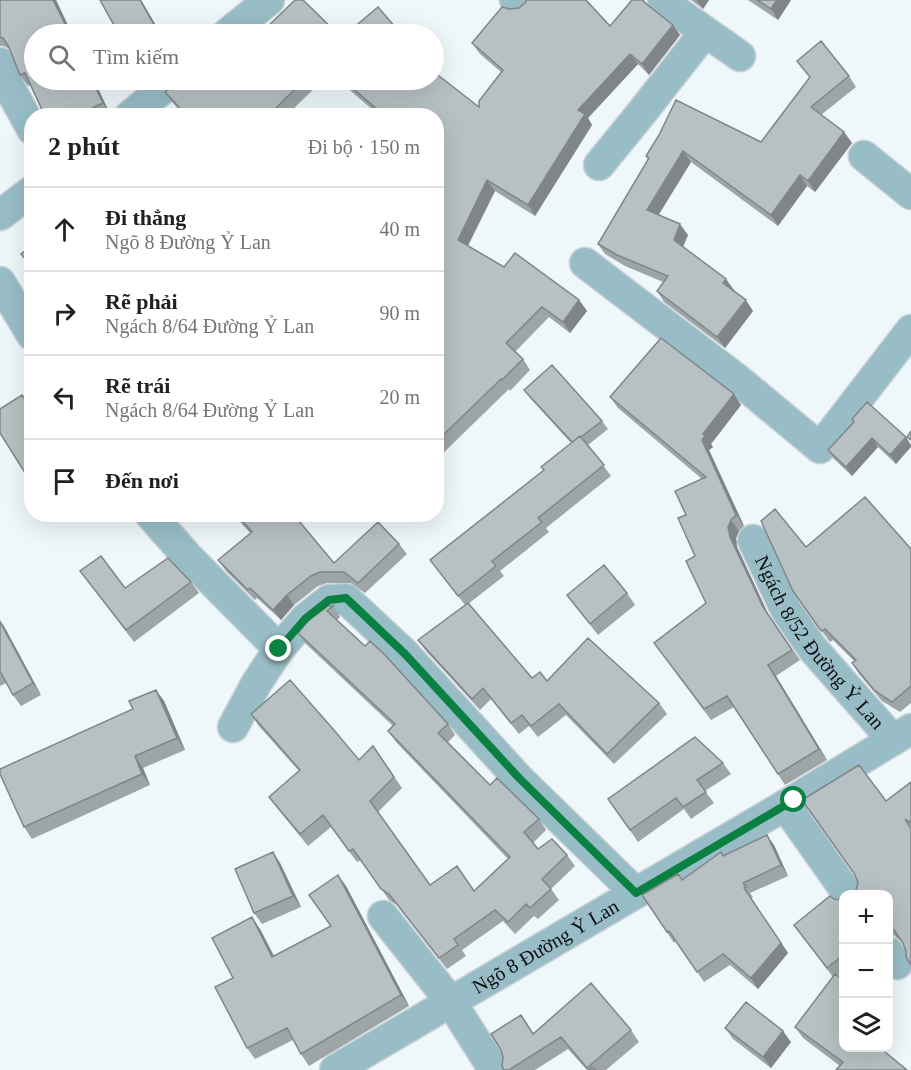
<!DOCTYPE html>
<html lang="vi">
<meta charset="utf-8">
<style>
body{margin:0;font-family:"Times New Roman",serif;background:#f6f6f6;color:#202124}
.controls{position:absolute;right:18px;bottom:18px;display:grid;overflow:hidden;border-radius:12px;box-shadow:0 6px 24px #0002}
.controls button{width:54px;height:54px;display:grid;place-items:center;padding:0;border:0;border-bottom:2px solid #e0e0e0;background:#fff;color:#202124;font:30px sans-serif}
.stop{position:absolute;width:18px;height:18px;margin:-14px;border:4px solid #0b8043;border-radius:50%;background:#fff}
.stop.end{background:#0b8043;border-color:#fff;box-shadow:0 2px 6px #0008}
.list{margin:0;padding:0;list-style:none}
h2{display:flex;justify-content:space-between;align-items:center;height:78px;margin:0;padding:0 24px;font-size:26px}
h2 small{font-size:20px;font-weight:400;color:#757577}
.list li{display:grid;grid-template-columns:39px 1fr auto;gap:18px;align-items:center;box-sizing:border-box;height:84px;padding:0 24px;border-top:2px solid #e0e0e0}
.list b{display:block;font-size:22px;white-space:nowrap}
.list p{margin:0;font-size:20px;white-space:nowrap;color:#757577}
.list em{font-size:20px;font-style:normal;color:#757577}
.icon{flex:none;width:33px;height:33px;fill:none;stroke:currentColor;stroke-width:2;stroke-linecap:round;stroke-linejoin:round}
.map{position:relative;flex:none;width:911px;height:1070px;overflow:hidden}
.search{position:absolute;background:#fff;box-shadow:0 6px 24px #0002;left:24px;top:24px;width:420px;height:66px;display:flex;align-items:center;gap:15px;box-sizing:border-box;padding:0 21px;border-radius:33px;color:#757577;font-size:22px}
.panel{position:absolute;background:#fff;box-shadow:0 6px 24px #0002;left:24px;top:108px;width:420px;height:414px;border-radius:24px}
.map>svg:first-child{display:block}
</style>
<div class="map">
<svg width="911" height="1070" viewBox="0 0 911 1070">
<rect width="100%" height="100%" fill="#eef7fa"/>
<g fill="none" stroke-linecap="round" stroke-linejoin="round">
<g stroke="#cad2d5" stroke-width="33">
<g id="minor">
<path d="M515,0L519,3"/>
<path d="M663,0L673,9L740,56"/>
<path d="M227,34L269,0"/>
<path d="M0,63L10,89L32,129"/>
<path d="M130,116L173,80"/>
<path d="M864,156L911,194"/>
<path d="M599,165L639,116L705,32"/>
<path d="M0,215L32,191"/>
<path d="M585,263L737,379L820,448L911,330"/>
<path d="M0,282L32,335"/>
<path d="M150,514L187,556L279,649"/>
<path id="s1" d="M753,540L786,610L813,649L893,740"/>
<path d="M233,727L256,684L279,649L305,619L329,600L346,599L405,654L519,779L636,893"/>
<path d="M785,805L848,894"/>
<path d="M383,916L451,1002L494,1070"/>
<path d="M888,952L897,964"/>
<path id="s2" d="M335,1070L794,800L911,729"/>
</g>
</g>
<use href="#minor" stroke="#98bdc6" stroke-width="30"/>
</g>
<path fill="#9da5a7" d="M0,0H56L72,34H34V80H94L110,114L107,116H45L30,85L28,86L20,75L10,49L3,46H0Z
M141,0L161,34H119Z
M632,0H644L647,5L680,35L649,75L638,64L588,118L592,125L535,216L495,191L468,246L504,267L579,300L587,311L570,333L549,317L515,352L523,359L530,370L510,391L509,389L436,460V223L440,217L436,215V116H380L338,80H434L479,107L501,72L480,54L472,43L510,9L610,26Z
M691,0H709L703,9Z
M748,0H791L778,20Z
M797,61L849,76L856,87L821,115L844,132L852,143L815,192L807,186L778,226L691,162L658,215L688,235L683,247L734,290L753,311L725,348L664,302L657,291L663,282L625,266L605,254L598,244L648,160L646,156L761,142L810,78Z
M179,80H323L286,116H185L173,103L165,92L177,83Z
M524,390L602,421L608,429L588,445L611,476L546,528L549,532L500,571L504,576L468,604L532,678L659,703L667,714L614,764L566,715L538,737L529,726L519,734L491,699L480,710L426,651L418,640L465,605L430,560L544,470L571,443L530,398Z
M734,394L741,405L711,444L713,447L709,450L744,526L739,531L736,538L737,547L770,618L800,660L776,676L827,760L785,785L734,707L711,720L654,643L706,603L686,515L702,479L618,408L610,397Z
M852,419L911,445L896,464L878,447L852,476L834,459L828,450L854,422Z
M436,482L443,492L436,498Z
M233,514H293L334,563L399,544L407,554L365,593L351,583H327L318,586L294,605L281,620L257,598L255,600L226,571L218,560L250,533Z
M407,514H417L411,519Z
M806,547L911,549V703L900,712L882,701L859,674L852,663L854,661L833,640L830,642L827,638L793,591Z
M80,571L125,588L191,582L199,593L134,642Z
M627,593L635,605L598,635L567,595Z
M333,606L340,617L337,620L448,724L455,735L448,742L490,785L539,819L546,830L533,843L538,849L567,855L575,866L551,889L559,900L538,919L534,916L515,934L503,921L462,950L466,956L447,969L397,905L389,900L361,860L357,862L331,827L308,846L277,808L269,797L299,771L258,725L251,714L359,760L373,746L402,788L378,812L430,885L474,891L508,859L396,742L388,731L393,726L306,644L298,633Z
M0,620L5,628L41,695L21,706L13,695L6,683L0,686Z
M156,690L164,701L185,750L143,768L150,785L32,839L24,827L133,709Z
M723,763L731,774L705,791L714,803L691,819L684,809L638,842L608,799Z
M911,782V965L904,945L901,941L892,934L888,935V894L856,891L886,801Z
M774,845L788,876L750,893L753,897L751,898L788,953L758,989L730,965L704,982L676,941L674,943L642,895L682,880L723,856Z
M273,852L280,863L301,907L262,924L254,913Z
M346,886L409,1006L309,1066L301,1054L293,1040L255,1059L247,1048L233,978L260,929L274,956L331,926Z
M834,899L841,900H843V972L838,976L843,1047L907,1070L840,1066L803,1038L795,1027L833,977L794,925Z
M725,1028L791,1042L771,1068L733,1039Z
M631,1030L639,1042L606,1070H587L568,1049L535,1070H504L533,1033Z"/>
<path fill="#808688" d="M53,0H56L72,34H70Z
M140,0H141L161,34L157,30Z
M696,0H709L703,9Z
M777,0H791L778,20L771,9Z
M673,25L680,35L649,75L642,64Z
M630,54L638,64L588,118L592,125L535,216L528,205L578,110Z
M92,80H94L110,114L103,103Z
M844,132L852,143L815,192L808,181Z
M683,151L691,162L655,221L647,210Z
M800,175L807,186L778,226L771,215Z
M487,180L495,191L465,251L458,240Z
M680,224L688,235L681,251L674,240Z
M726,279L734,290L731,294L723,283Z
M579,300L587,311L570,333L563,322Z
M746,300L753,311L725,348L717,337Z
M734,394L741,405L711,444L713,447L709,450L744,526L736,515L702,440L703,434Z
M906,437L911,445V447L896,464L890,455Z
M872,438L878,447L852,476L846,467Z
M731,520L739,531L736,538L737,547L770,618L800,660L763,607L730,537L728,527Z
M287,595L294,605L281,620L273,610Z
M0,620L5,628L41,695L33,683Z
M768,665L776,676L827,760L819,749Z
M156,690L164,701L185,750L177,738Z
M135,756L143,768L150,785L142,774Z
M767,835L774,845L788,876L781,865Z
M273,852L280,863L301,907L293,896Z
M338,875L346,886L409,1006L401,995Z
M751,898L788,953L758,989L751,978Z
M252,917L260,929L280,968L272,957Z
M783,1031L791,1042L771,1068L763,1057Z"/>
<path fill="#b7c0c2" stroke="#808688" stroke-width="1.5" d="M0,0H53L70,34H34V80H92L103,103L76,116H45L25,73L20,75L8,45L3,38L0,37Z
M100,0H140L157,30L149,34H119Z
M295,0H303L338,34H260Z
M526,0H586L610,26L632,0H643L644,2L673,25L642,64L630,54L578,110L585,114L528,205L487,180L458,240L504,267L515,253L579,300L563,322L542,307L506,343L523,359L502,380L501,379L436,442V223L443,211L436,208V116H384V115L343,80H434V72L479,107V101L503,70L472,43L502,7L510,9L519,8L526,2Z
M757,0H777L771,9Z
M378,7L401,34H346Z
M821,41L849,76L811,107L844,132L808,181L800,175L771,215L683,151L647,210L680,224L674,240L726,279L723,283L746,300L717,337L657,291L668,276L617,255L598,244L649,158L646,156L659,135L676,100L761,142L810,77L797,61Z
M179,80H304L268,116H187L165,92L177,83Z
M32,246V267L21,254Z
M661,338L734,394L703,434L705,436L702,440L736,515L731,520L728,527L730,537L763,607L792,650L768,665L819,749L778,774L727,696L704,709L654,643L706,603L686,561L695,556L678,518L686,515L675,491L706,477L610,397Z
M552,365L602,421L581,437L580,436L572,442L524,390Z
M22,395L32,410V484L0,433V409Z
M867,402L906,437L890,455L872,438L846,467L828,450L854,422L852,419Z
M911,431V440L907,437Z
M580,436L604,465L538,518L542,522L492,561L496,566L458,596L430,560L544,470L541,467Z
M865,497L911,549V686L892,702L874,690L852,663L856,660L825,629L822,631L819,628L793,591L761,521L775,509L806,547Z
M236,514H293L334,563L378,522L399,544L358,583L344,572H320L311,576L287,595L273,610L250,588L248,590L218,560L252,532Z
M101,556L125,588L168,558L191,582L126,630L80,571Z
M604,565L627,593L590,624L567,595Z
M468,603L532,678L540,672L547,681L588,638L659,703L607,754L559,704L531,726L522,715L511,723L483,688L472,699L418,640Z
M328,606H333L327,611L365,646L370,641L385,655L448,724L438,733L490,785L497,778L539,819L524,832L538,849L552,839L567,855L542,879L551,889L530,908L526,904L508,922L495,910L454,939L458,945L439,958L389,894L381,889L353,849L349,851L323,815L300,834L269,797L300,770L251,714L290,680L333,729L359,760L373,746L394,777L370,801L430,885L457,866L474,891L510,857L388,731L395,724L298,633L309,620Z
M0,622L33,683L13,695L0,671Z
M156,690L177,738L135,756L142,774L24,827L0,774V769L133,709L129,701Z
M695,737L723,763L697,780L706,792L683,807L676,798L630,830L608,799Z
M859,765L886,801L911,782V823L905,819L911,829V965L906,957V951L903,943L894,930L888,926V894H853L856,891L858,882L854,873L802,800Z
M767,835L781,865L743,883L746,887L744,888L781,943L751,978L723,954L697,972L669,931L667,932L642,895L678,874L682,880L721,852L723,856Z
M273,852L293,896L254,913L235,869Z
M338,875L401,995L301,1054L287,1028L247,1048L215,987L233,978L212,938L252,917L272,957L331,926L309,895Z
M830,896L834,899L841,900H843V955L827,968L794,925Z
M835,974L843,980V1047H879L907,1070H836L843,1062L795,1027Z
M591,983L631,1030L587,1068L561,1037L509,1070H504L502,1066L503,1057L501,1050L491,1034L521,1015L533,1034Z
M746,1002L783,1031L763,1057L725,1028Z
M592,1067L596,1070H589Z"/>
<g fill="none" stroke-linecap="round" stroke-linejoin="round">
<path stroke="#0b8043" stroke-width="8" d="M279,649L305,619L329,600L346,598L405,654L519,778L636,893L794,800"/>
</g>
<g text-anchor="middle" dominant-baseline="central" stroke-width="5" stroke-linejoin="round" paint-order="stroke">
<g font-size="20" fill="#0d1011" stroke="#fff">
<text stroke="none"><textPath href="#s1" startOffset="123">Ngách 8/52 Đường Ỷ Lan</textPath></text>
<text stroke="none"><textPath href="#s2" startOffset="244">Ngõ 8 Đường Ỷ Lan</textPath></text>
</g>
</g>
</svg>
<div class="controls">
<button>+</button>
<button>−</button>
<button><svg class="icon" aria-label="layers" viewBox="0 0 24 24"><path d="M12 4l9 5-9 5-9-5zM3 14l9 5 9-5"/></svg></button>
</div>
<div class="stop" style="left:794px;top:800px"></div>
<div class="stop end" style="left:279px;top:649px"></div>
<div class="search"><svg class="icon" aria-label="search" viewBox="0 0 24 24"><circle cx="10" cy="10" r="6"/><path d="M15 15l6 6"/></svg>Tìm kiếm</div>
<section class="panel">
<h2>2 phút<small>Đi bộ · 150 m</small></h2>
<ul class="list">
<li><svg class="icon" aria-label="ahead" viewBox="0 0 24 24"><path d="M12 20V5M6 11l6-6 6 6"/></svg><div><b>Đi thẳng</b><p>Ngõ 8 Đường Ỷ Lan</p></div><em>40 m</em></li>
<li><svg class="icon" aria-label="right" viewBox="0 0 24 24"><path d="M7 20v-9h11M14 6l5 5-5 5"/></svg><div><b>Rẽ phải</b><p>Ngách 8/64 Đường Ỷ Lan</p></div><em>90 m</em></li>
<li><svg class="icon" aria-label="left" viewBox="0 0 24 24"><path d="M17 20v-9H6M10 6l-5 5 5 5"/></svg><div><b>Rẽ trái</b><p>Ngách 8/64 Đường Ỷ Lan</p></div><em>20 m</em></li>
<li><svg class="icon" aria-label="arrive" viewBox="0 0 24 24"><path d="M6 21V4h12l-3 4 3 4H6"/></svg><div><b>Đến nơi</b></div></li>
</ul>
</section>
</div>
